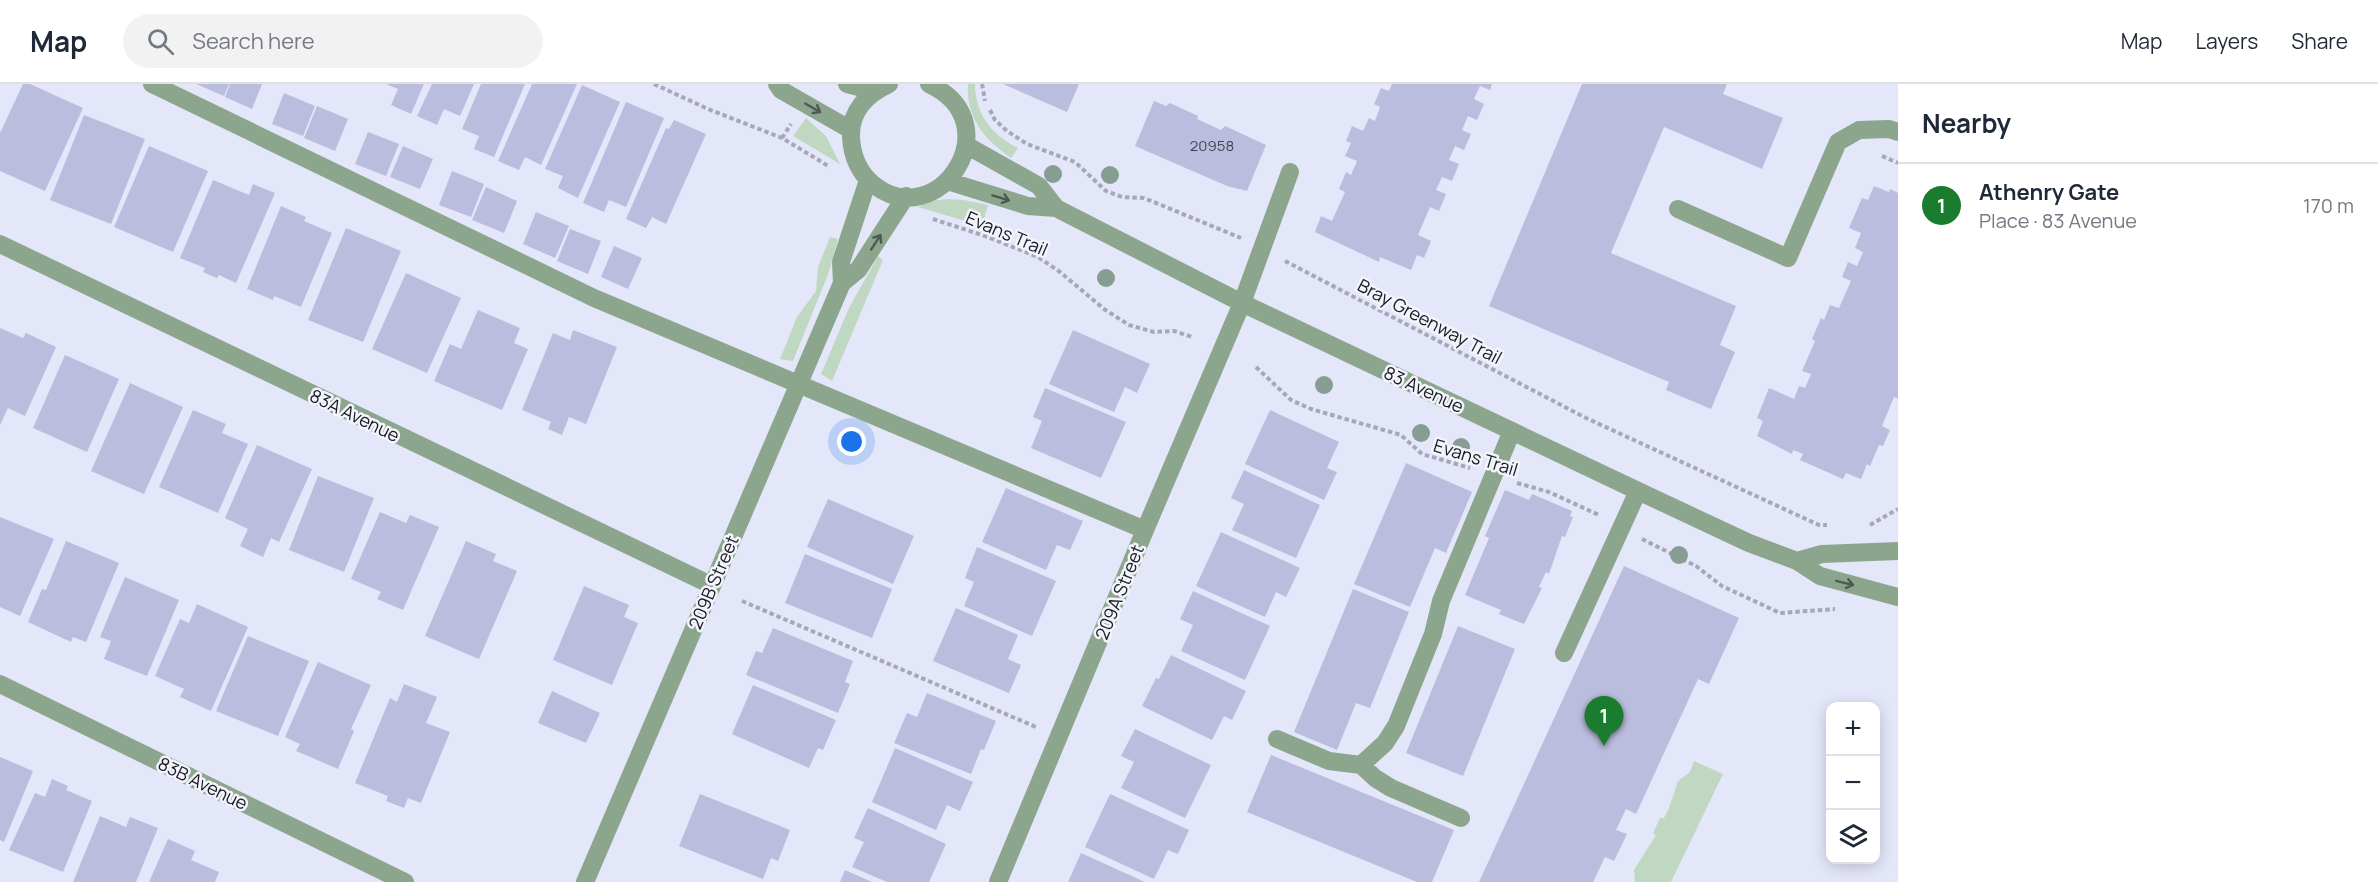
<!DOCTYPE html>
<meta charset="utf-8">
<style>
body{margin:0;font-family:Manrope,sans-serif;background:#f2f2f3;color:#1f2937}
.controls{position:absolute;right:18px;bottom:18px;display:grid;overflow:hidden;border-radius:12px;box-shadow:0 3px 15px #0003}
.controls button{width:54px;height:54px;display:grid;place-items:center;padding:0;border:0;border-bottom:2px solid #e0e1e3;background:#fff;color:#1f2937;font:30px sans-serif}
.you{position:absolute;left:852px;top:358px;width:21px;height:21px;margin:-15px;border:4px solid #fff;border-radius:50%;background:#1a73e8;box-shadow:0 0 0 9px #1a73e833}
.badge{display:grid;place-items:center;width:39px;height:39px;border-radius:50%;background:#1a7c2e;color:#fff;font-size:20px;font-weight:700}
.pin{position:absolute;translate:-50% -50px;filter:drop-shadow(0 2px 3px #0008)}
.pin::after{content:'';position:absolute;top:32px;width:21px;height:18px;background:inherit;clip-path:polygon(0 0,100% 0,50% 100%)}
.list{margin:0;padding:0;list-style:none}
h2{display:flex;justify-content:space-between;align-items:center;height:78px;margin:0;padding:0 24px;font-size:26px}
h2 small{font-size:20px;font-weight:400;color:#747a83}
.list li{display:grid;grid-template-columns:39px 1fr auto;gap:18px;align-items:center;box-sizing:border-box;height:84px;padding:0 24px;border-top:2px solid #e0e1e3}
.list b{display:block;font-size:22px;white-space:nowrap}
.list p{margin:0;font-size:20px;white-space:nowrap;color:#747a83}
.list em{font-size:20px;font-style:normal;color:#747a83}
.icon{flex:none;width:33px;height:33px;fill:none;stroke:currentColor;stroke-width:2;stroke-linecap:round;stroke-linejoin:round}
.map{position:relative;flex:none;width:1898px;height:798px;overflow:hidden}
header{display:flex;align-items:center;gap:36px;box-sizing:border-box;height:84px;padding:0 30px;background:#fff;border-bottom:2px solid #e0e1e3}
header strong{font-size:28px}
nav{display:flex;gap:33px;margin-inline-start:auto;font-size:21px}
.search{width:420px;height:54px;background:#f2f2f3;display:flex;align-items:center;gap:15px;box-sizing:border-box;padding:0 21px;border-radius:33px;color:#747a83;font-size:22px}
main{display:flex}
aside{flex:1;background:#fff}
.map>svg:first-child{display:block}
</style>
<header>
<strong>Map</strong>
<div class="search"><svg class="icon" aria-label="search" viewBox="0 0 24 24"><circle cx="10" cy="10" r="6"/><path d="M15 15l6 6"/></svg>Search here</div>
<nav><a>Map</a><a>Layers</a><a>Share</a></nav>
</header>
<main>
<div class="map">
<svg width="1898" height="798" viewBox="0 0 1898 798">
<rect width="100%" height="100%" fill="#e4e6fa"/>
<path fill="#c0d8c1" d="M968,0H975C975,30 992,51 1018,64L1011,74C984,55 966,34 968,0Z
M806,34L826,52L840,80L793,52Z
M948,115L964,116L988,121L982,142L918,123L930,117Z
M830,153L838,155L829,188L793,277L780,275L797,233L816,207L818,183Z
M878,172L883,176L832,297L821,290L849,224Z
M1694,677L1723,690L1671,798H1635L1634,786L1656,751L1653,749L1660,734H1664L1669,724L1678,697L1690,688Z"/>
<path fill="#bbbdde" d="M23,0H30L83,24L45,107L0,87V49Z
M196,0H229L224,12Z
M230,0H262L252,25L225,13Z
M386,0H424L411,30L391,21L398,5Z
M432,0H474L460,32L444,25L437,41L417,32Z
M481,0H525L494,73L474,65L479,52L462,45Z
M532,0H577L541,81L525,73L519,86L498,77Z
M1003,0H1079L1067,28Z
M1392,0H1492L1490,6L1480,2L1474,15L1484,20L1477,36L1468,32L1462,46L1471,50L1464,66L1455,62L1449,76L1459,80L1452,97L1442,93L1436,106L1446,110L1439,127L1430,123L1418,151L1431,157L1424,174L1417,171L1411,186L1380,173L1379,178L1315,148L1321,132L1332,137L1345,108L1339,105L1346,88L1351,91L1357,77L1345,72L1351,59L1346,57L1352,42L1363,47L1369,34L1375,37L1380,23L1374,20L1381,4L1389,7Z
M1582,0H1727L1723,10L1783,34L1762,85L1664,43L1611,169L1736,222L1720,261L1735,268L1711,325L1666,306L1669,298L1489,222Z
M582,1L620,18L578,114L558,104L563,92L545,85Z
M284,9L315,22L303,52L272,40Z
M1154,17L1166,22L1170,19L1198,32L1197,35L1221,46L1225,42L1266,61L1247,107L1227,102L1135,62Z
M626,18L664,34L626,123L609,116L604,128L583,119Z
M317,22L348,35L335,67L304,54Z
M84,31L145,55L111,140L50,116Z
M674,36L706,50L666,140L652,133L646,144L626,135L666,44L669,45Z
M368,48L399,60L386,92L355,80Z
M149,62L208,87L173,168L114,143Z
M403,62L433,75L420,105L390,93Z
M452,87L484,100L471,133L439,121Z
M213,96L249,111L253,100L275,109L236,199L219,191L217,194L203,188L205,184L180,174Z
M1874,102L1889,108L1890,105L1898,109V315L1894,313L1882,342L1890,346L1883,362L1879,361L1870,382L1867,380L1861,395L1846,389L1843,395L1800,376L1803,370L1793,366L1792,370L1757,352L1763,337L1757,334L1769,304L1794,315L1799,302L1805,304L1811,290L1802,287L1815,257L1812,255L1821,234L1824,236L1830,221L1839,224L1851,197L1842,193L1848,178L1857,182L1863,168L1855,164L1861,149L1849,144L1862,114L1868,116Z
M486,103L517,117L504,149L472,136Z
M281,122L306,133L304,137L332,149L301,223L274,212L273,216L247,205Z
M536,128L569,142L555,174L523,160Z
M346,144L401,167L363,258L308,236Z
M570,145L601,157L588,190L557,177Z
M614,162L642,174L628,205L601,193Z
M406,189L461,214L427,289L372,265Z
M478,226L520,244L514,259L528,265L502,326L434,297L450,260L461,265Z
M0,244L23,254L26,249L56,263L25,332L8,324L0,341Z
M573,246L617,263L586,340L569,333L562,351L548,345L551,338L522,326L553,249L570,256Z
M1073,246L1150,280L1137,309L1125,303L1114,328L1049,300Z
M65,271L119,295L87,368L33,344Z
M130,299L183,323L144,410L91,387Z
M1045,304L1126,338L1101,394L1031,364L1042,337L1033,333Z
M193,326L226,340L222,349L248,360L218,429L159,403Z
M1270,326L1339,358L1327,384L1337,388L1324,416L1245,380Z
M257,361L312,385L279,458L271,454L263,473L240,462L248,445L225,434Z
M1406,379L1472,408L1446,469L1435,464L1410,523L1354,500Z
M1244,386L1320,421L1296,474L1232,446L1244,420L1231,414Z
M318,392L374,414L344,488L289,466Z
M1006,404L1083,437L1070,466L1057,461L1046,486L982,458Z
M1505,406L1529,416L1532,410L1572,427L1570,432L1573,433L1565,453L1562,452L1549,490L1546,488L1539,503L1542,504L1524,540L1499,530L1501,526L1465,511L1489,454L1485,452Z
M828,415L914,452L893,500L807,463Z
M380,428L406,439L410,431L439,443L403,526L377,515L381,508L351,495Z
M0,433L54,455L20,532L0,523Z
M1221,448L1300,484L1286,513L1276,508L1265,533L1196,502Z
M66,457L119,479L86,558L73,553L71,558L28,538L42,505L46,506Z
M466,457L496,470L493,477L517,487L479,575L425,552Z
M977,463L1056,497L1032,552L964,522L974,498L965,494Z
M805,470L892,505L872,554L785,519Z
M1624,482L1739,534L1709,600L1698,595L1636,730L1626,725L1616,746L1627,750L1614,777L1605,773L1593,798H1479Z
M125,493L179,516L147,592L104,575L111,557L100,553Z
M584,502L629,521L624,533L638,539L612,601L553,576Z
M1353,505L1409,528L1370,624L1356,619L1337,666L1294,648Z
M1193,507L1270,542L1245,596L1181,567L1193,541L1180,535Z
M197,520L248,543L211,627L180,613L184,605L155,592L180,535L189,539Z
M956,524L1018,551L1008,575L1021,581L1009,609L933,577Z
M1458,542L1515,565L1463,692L1406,669Z
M773,544L853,577L845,598L850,600L838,629L746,591L756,567L762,569Z
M248,552L309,577L278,652L216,627Z
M1171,571L1246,607L1232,636L1224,632L1212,656L1142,622L1156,594L1159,595Z
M318,578L371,601L351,645L354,647L338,685L296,667L300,660L285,653Z
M404,600L437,613L426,639L450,648L421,719L408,714L404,724L386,717L388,712L355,699L390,614L397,618Z
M753,601L836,636L823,666L818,664L809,684L732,650Z
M552,607L600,629L586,659L538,639Z
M927,609L996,637L984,666L981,665L971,690L894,659L907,629L917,633Z
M1135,645L1211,681L1185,734L1121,704L1134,678L1121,672Z
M895,664L973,698L960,727L947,721L936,746L872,718Z
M1271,671L1454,746L1432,798H1417L1247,728Z
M0,673L33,687L4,758L0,756Z
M52,695L68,702L66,706L92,717L63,788L9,766L35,709L45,713Z
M700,710L790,746L778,777L771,774L763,795L679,762Z
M1110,710L1189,746L1178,770L1168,766L1154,795L1085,763Z
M868,724L946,760L929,798H887L852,783L864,758L854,754Z
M100,732L126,743L130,733L158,744L136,798H73Z
M168,755L195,767L191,776L219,788L215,798H149Z
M1081,769L1145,798H1068Z
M845,786L872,798H840Z"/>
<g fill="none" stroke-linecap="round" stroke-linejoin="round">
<path stroke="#a6a8b8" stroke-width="4" stroke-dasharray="4.5 3" stroke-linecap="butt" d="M654,0L708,25L782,54L830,83
M982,0L985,17
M990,26L995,36L1007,47L1027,60L1075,78L1106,107L1122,113L1144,114L1241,154
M782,54L791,40
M1882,72L1898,79
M933,135L985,152L1038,173L1060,188L1104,225L1129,241L1154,248L1174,247L1192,253
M1285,177L1586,334L1819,441H1827
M1256,283L1291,316L1311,325L1401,351L1422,370L1470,384
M1517,399L1549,408L1599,431
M1870,441L1898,425
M1642,455L1696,482L1722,502L1780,529L1835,525
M742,517L1036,643"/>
<path stroke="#8ba68c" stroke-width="18" d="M152,0L594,214L1145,446
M777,0L781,6L851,46
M847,0L874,7
M889,0C867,10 850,27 851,53C852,72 859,89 874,101C938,151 1013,39 929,0
M966,61L1039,102L1056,124
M947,97L1028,122L1056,124L1242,219L1638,407L1749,459L1797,477L1820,492L1898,513
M1678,125L1788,174L1838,58L1859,46L1889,45L1898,48
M0,160L711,501
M842,199L858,186L906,112
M1797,477L1822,470L1898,467
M1564,569L1638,407
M0,600L405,798
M1277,655L1329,677L1361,681L1375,694L1391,704L1461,734
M1361,681L1385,659L1396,642L1433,550L1441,517L1512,347
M585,798L842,199L841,178L868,96
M998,798L1145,446L1242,219L1290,88"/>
</g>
<g fill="#869e92">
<circle cx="1053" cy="90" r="9"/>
<circle cx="1110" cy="91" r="9"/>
<circle cx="1106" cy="194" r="9"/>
<circle cx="1324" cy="301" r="9"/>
<circle cx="1421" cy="349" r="9"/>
<circle cx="1461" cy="363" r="9"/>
<circle cx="1679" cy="471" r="9"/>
</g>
<defs><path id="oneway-shaft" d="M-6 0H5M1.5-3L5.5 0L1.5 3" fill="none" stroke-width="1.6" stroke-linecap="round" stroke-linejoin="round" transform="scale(1.5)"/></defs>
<g stroke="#4d5a52">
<use href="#oneway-shaft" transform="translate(813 24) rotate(30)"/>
<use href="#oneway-shaft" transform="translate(1001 114) rotate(17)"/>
<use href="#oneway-shaft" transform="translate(876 158) rotate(-57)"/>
<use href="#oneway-shaft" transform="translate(1845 499) rotate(14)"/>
</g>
<g text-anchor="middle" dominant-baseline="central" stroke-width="5" stroke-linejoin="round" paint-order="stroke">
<g font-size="15" fill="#424451">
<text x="1212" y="61">20958</text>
</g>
<g font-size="18" fill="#1a1b22" stroke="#f3f4fc">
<text transform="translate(1007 149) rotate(23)">Evans Trail</text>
<text transform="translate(1430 237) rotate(28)">Bray Greenway Trail</text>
<text transform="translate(1424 305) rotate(25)">83 Avenue</text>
<text transform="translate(355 331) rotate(26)">83A Avenue</text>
<text transform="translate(1476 373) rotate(17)">Evans Trail</text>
<text transform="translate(713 498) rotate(-67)">209B Street</text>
<text transform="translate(1119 508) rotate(-68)">209A Street</text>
<text transform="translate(203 699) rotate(26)">83B Avenue</text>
</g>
</g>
</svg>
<div class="controls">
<button>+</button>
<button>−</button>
<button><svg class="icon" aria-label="layers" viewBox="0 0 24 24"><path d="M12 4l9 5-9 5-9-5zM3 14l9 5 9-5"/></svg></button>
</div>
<div class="you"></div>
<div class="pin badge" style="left:1604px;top:662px">1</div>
</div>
<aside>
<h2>Nearby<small></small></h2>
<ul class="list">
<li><span class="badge">1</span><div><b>Athenry Gate</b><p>Place · 83 Avenue</p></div><em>170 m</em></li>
</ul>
</aside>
</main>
